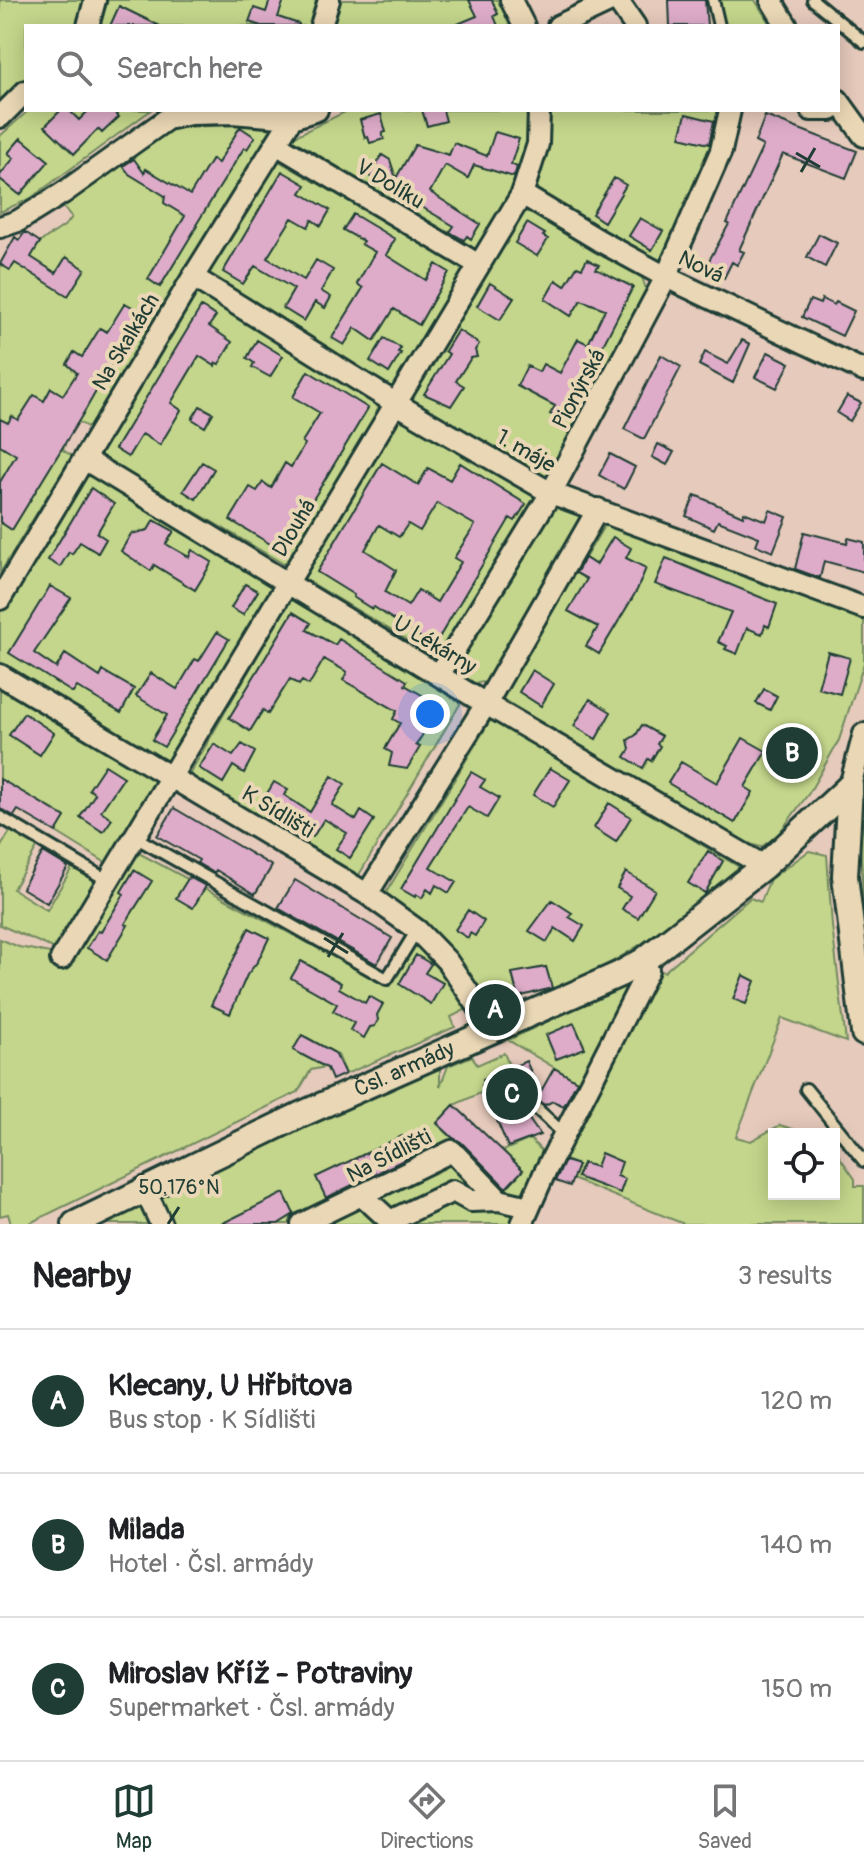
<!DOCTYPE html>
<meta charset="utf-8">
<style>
body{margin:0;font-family:Pangolin,sans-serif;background:#f6f6f6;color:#202124}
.controls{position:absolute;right:24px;bottom:24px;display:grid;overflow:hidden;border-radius:0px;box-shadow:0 4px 20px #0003}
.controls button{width:72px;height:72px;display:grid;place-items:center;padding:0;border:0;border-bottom:2px solid #e0e0e0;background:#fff;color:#202124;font:40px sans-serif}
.you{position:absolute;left:430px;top:714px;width:28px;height:28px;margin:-20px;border:6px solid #fff;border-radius:50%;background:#1a73e8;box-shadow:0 0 0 12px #1a73e833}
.badge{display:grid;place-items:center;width:52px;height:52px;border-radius:50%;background:#1f3d34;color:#fff;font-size:26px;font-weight:700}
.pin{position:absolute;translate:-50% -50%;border:4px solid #fff;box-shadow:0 2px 8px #0006}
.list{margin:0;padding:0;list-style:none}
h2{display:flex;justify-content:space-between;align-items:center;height:104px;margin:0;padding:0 32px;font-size:34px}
h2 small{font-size:26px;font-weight:400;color:#757577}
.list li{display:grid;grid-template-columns:52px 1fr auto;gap:24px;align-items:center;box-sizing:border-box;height:144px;padding:0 32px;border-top:2px solid #e0e0e0}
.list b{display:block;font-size:30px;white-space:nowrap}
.list p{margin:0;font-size:26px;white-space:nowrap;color:#757577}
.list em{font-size:26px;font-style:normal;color:#757577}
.icon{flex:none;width:44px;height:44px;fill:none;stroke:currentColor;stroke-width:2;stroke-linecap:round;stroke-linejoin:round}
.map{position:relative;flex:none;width:864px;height:1224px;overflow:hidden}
.search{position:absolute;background:#fff;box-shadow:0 4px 20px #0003;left:24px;right:24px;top:24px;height:88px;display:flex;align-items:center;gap:20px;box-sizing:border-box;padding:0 28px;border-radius:0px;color:#757577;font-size:30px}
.sheet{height:536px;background:#fff}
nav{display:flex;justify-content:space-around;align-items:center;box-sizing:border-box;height:112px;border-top:2px solid #e0e0e0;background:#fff;font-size:22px;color:#757577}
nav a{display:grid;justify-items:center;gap:4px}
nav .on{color:#1f3d34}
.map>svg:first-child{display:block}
</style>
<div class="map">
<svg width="864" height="1224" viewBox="0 0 864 1224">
<rect width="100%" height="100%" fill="#e6cabb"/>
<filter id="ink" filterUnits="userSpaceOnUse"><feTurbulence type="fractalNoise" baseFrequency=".0125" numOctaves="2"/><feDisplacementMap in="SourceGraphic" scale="16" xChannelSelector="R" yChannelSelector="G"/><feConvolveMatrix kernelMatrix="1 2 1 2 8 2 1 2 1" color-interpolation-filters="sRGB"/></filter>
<g filter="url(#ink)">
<path fill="#c4d68b" stroke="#728a60" stroke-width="2" fill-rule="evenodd" d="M0,0H84L75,26H26V81L0,105Z
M108,0H317L309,26H100Z
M336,0H501L514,26H327Z
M718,0H755L771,26H725Z
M29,110H151L31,198L0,212V136Z
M349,110H534L530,144L517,184L476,253L288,143L291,138Z
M548,110H720C710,167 682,217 656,268L531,192Z
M262,124L271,129L89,428L34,396L26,408L49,435L65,445L63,450L72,456L0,573V263L10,270L15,263L21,266C29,259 34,248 42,241C53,231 64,230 72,217L63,207L162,128Z
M275,159L467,268L394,389L205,276Z
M523,206L642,277L646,289L545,483L407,399Z
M197,289L386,405L287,566L97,454Z
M399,415L537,497L439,659L300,576Z
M86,471L276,587L170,767L0,663V612Z
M560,506L587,517L489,682L472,683L462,674L459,661L541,517Z
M607,521L753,578L864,617V663L839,740L809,793L777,836L761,847L742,842L501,698L575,572L597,586L606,571L585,558Z
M290,599L463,699L359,875L189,775Z
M0,682L160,777L108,864L56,832L64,816L0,779Z
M491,719L739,867C678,917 628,963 552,989L546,967L512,974L518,997L486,1005L449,949L431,928L384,896Z
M864,808V910L860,844Z
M11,830L38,846L13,889L47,910L73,866L94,879L96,887L57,950L0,925V848Z
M133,850L389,986L418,938L469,1008L451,1017L455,1027L346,1074L338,1055L302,1035L294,1050L325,1067L311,1070L298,1092L28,1224H11L8,1214L0,1216V939L19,947L70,957Z
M809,851L827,855L832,926L846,1042L782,1018L736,1137L751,1141L780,1125L809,1134H774V1194H834V1149L855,1179V1186H864V1224H684L572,1179L578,1165L560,1158L587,1104L592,1106L605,1068L659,970L664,972L750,898L761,902L770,879Z
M630,983L632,987L582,1084L508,1040ZM547,1035L584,1048L557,1059Z
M504,1053L510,1068L483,1080L487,1090L454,1105L437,1124L506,1188L523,1170L503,1151L530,1139L546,1155L511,1224H97L328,1115L440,1068V1087L448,1066L472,1056L477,1065Z"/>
<path fill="#deacc9" stroke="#1f3d34" stroke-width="2" fill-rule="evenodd" d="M270,0H284L278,17L299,24V26H261L249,22L254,8L266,12Z
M469,0H492L498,14L494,16L498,26H453L477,16Z
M669,0H705L707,26H670Z
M119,6L160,26H110Z
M61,110H69L79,120L89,110H112L119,117L102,133L98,129L74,154L45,126Z
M422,110H443L446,121L427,126Z
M381,114L386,132L382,133L384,139L370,143L368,137L365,138L360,120Z
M686,114L714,121L709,144L680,137Z
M765,116L857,151L846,178L783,154L739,250L744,252L737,265L732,262L724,278L705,268L729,224L727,223L763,146L755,142Z
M240,127L255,137L247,149L244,148L196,225L197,226L160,287L148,279L185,216L164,203L165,196L129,174L123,166L134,159L144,173L146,169L190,195L212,159L218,163Z
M495,132L519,139L511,164L517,167L514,177L474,165L468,178L445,165L430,192L480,224L471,239L467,236L464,240L450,232L454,226L369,176L382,155L390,160L396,178L415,145L449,155L454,143L487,156Z
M21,138L49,161L20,195L0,179V175L14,158L8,153Z
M282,171L306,185L301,193L330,210L321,226L312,220L308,227L292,218L267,258L304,280L316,260L333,270L321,291L331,297L325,308L315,302L304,321L283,308L294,289L255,266L243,284L223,272Z
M614,178L626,185L604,222L592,214Z
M353,214L395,239L386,255L426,280L436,264L449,272L419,325L394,309L374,341L355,328L344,345L332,338L363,288L357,284L375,252L361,244L363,241L343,230Z
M640,218L663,231L652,250L629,236Z
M527,223L545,234L543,236L548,239L537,256L515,243Z
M25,232L40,242L31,257L56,273L66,257L85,269L68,296L15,263L10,270L0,264L15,237L19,240Z
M819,234L837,243L825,267L807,257Z
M587,259L599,265L596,269L633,287L564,421L550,414L555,406L517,386L527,366L539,372L543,364L560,373L578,339L588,344L605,309L581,300L571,316L545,299L556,280L565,286L577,266L582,268Z
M490,283L514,298L500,320L477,306Z
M822,299L834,305L836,302L854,311L842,336L802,317L810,300L820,304Z
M125,303L141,312L86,409L12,530L0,522V482L16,455L0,445V419L8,423L12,416L18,420L34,395L44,401L51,388L63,395L77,373L67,364L74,352L82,357L100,328L107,332Z
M201,307L216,316L209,326L232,342L219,364L216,363L215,366L199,356L171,403L181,410L160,445L142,434L128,457L115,449Z
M458,330L479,344L475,350L477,357L471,358L456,381L464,386L451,406L424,394L449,354L445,351Z
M384,338L401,348L398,352L401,353L389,373L370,361Z
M257,340L283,356L270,377L252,367L254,363L247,358Z
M742,340L750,344L733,383L699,365L705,352L728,364Z
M768,352L790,363L777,388L755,377Z
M661,355L681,367L644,439L624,429Z
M308,371L368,408L282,551L230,520L250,487L257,491L263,482L271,488L285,463L291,467L305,444L302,442L320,413L293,397Z
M847,396L861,403L850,421L837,413Z
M200,406L213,413L205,427L192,419Z
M658,444L674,452L667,465L652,457Z
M610,454L635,467L624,489L599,475Z
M202,462L214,469L196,499L183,491Z
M382,463L418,485L428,468L450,480L460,463L526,504L515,521L510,518L434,646L374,607L372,609L353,597L354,595L317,572ZM437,503L475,525L454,558L461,562L437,602L418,590L408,606L385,592L396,570L365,550L379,525L399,537L408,524L420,531Z
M91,488L114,504L97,533L106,539L98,553L80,542L72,554L69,552L60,567L48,560Z
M695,495L743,516L744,512L766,521L770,510L787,517L773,552L756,545L759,537L718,521L714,529L686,516Z
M154,520L174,531L166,544L189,557L192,550L212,562L195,590L154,565L151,571L121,551L131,534L148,530Z
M804,532L847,543L848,538L864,542V572L824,561L820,578L795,569Z
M613,537L631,548L626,558L646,568L637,590L599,654L586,646L598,627L568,611L587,579L576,573L585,558L596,565Z
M666,558L777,604L769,627L765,625L762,634L747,628L737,654L725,649L727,646L718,642L731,612L655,584Z
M245,584L258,591L243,615L231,608Z
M50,586L71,598L34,653L56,668L65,654L100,677L103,671L134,689L121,713L77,687L73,693L9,653Z
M293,612L311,623L307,630L335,645L339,639L407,681L405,685L427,698L419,712L432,720L416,745L420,747L407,769L389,766L392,753L385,749L400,723L393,719L397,711L343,680L347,672L324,659L309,685L302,681L299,685L290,679L268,714L263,710L250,731L229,718Z
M217,632L229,639L164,747L152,740L167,715L136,696L151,673L177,689L195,659L199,661Z
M828,652L850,658L840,694L818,688Z
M532,670L554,684L541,706L519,692Z
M764,689L777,696L770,710L756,703Z
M590,699L611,712L596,739L574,726Z
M24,713L54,733L40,755L9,735Z
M642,725L662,736L657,744L660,746L651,761L648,759L643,768L625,757L630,749L628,740L636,735Z
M792,733L814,747L805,762L799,758L795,764L779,754Z
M743,738L766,751L745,787L753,792L735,823L668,783L681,762L717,783Z
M214,744L233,756L242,744L255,752L244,773L233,766L223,783L199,768Z
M105,765L124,777L101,811L112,819L103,832L80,817L95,794L89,789Z
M550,768L570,780L553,807L533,795Z
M471,772L485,780L480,787L499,798L487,818L468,807L430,867L456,882L449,893L436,885L432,893L427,889L422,898L416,894L415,897L401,889Z
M332,776L345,784L332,805L356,820L361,811L374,820L350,858L336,849L347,833L324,819L313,837L260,805L274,782L288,790L284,795L310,812Z
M0,779L65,817L56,832L18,810L14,816L0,809Z
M609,803L631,817L616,842L594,828Z
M174,808L272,866L255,894L216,870L214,873L197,863L199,860L157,836Z
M708,851L723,861L705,893L688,883Z
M43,852L68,867L47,903L22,888Z
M134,870L152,881L125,924L128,925L107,960L87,948L98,931L101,932L124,894L121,892Z
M626,872L655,890L638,918L622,909L630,896L617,888Z
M189,877L206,886L193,908L176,898Z
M295,880L392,938L377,964L278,908Z
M552,900L572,913L569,917L584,926L575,941L555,928L547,942L529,931Z
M468,910L484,921L475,936L470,933L468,938L455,930Z
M249,928L269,938L258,961L247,975L230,1014L211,1005Z
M416,955L431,964L425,973L443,983L431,1004L399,984Z
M301,961L341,983L339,988L365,1003L369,996L383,1004L377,1015L378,1020L375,1026L370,1027L364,1038L350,1030L354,1023L333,1011L337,1004L291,978Z
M546,967L552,988L518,997L512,973Z
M743,975L755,981L746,1004L733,999Z
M574,1023L585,1048L556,1059L546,1035Z
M302,1035L335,1053L345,1074L332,1080L327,1068L293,1050Z
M526,1061L540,1093L554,1068L577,1081L564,1106L553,1101L545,1105L538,1101L532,1103L530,1113L526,1115L540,1135L508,1147L482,1085L484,1084L483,1080Z
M454,1105L523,1170L506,1188L461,1142L453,1138L437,1123Z
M402,1136L412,1156L326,1198L316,1177Z
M601,1153L622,1162L617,1176L625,1179L620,1193L577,1177L583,1163L596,1167Z
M565,1161L578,1165L570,1186L555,1181Z
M284,1193L294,1214L278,1224H221Z"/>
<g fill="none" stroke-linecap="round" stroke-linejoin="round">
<g stroke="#1f3d34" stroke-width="16">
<path id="service" d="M713,0L719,26
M813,0L864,42
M0,817L107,880
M133,836L387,979L417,930
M806,1089L864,1161
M537,1109L564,1134"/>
</g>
<g stroke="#1f3d34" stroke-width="26">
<path id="minor" d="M511,0L524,26
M617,0L635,26
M771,0L787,26
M88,26L95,0
M321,26L329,0
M558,26L613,0
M838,100L864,136
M811,110H831
M0,117L26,91
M276,144L479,265
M522,194L600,241L666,277L864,371
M0,227L18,221L63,193L167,119L190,114L232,113L292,118L317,110
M193,277L395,403L551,493L864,608
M84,459L486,704L764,866
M0,599L193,277L292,118L295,110
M0,675L367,894L417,930L447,961L495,1031
M439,675L551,493L666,277L721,151L730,110
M850,786L864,734
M367,894L486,704L598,509
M61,959L522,194L538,144L539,110
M144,1188L161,1224
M363,1196L390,1221L453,1191L471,1201L499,1200
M302,1224L452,1151L499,1200L529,1207
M522,1224L544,1174L648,970L643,961"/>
</g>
<g stroke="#1f3d34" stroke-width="30">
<g id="tertiary">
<path d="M850,786L845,876L864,1033"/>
<path id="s1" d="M75,1224L300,1115L620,974L643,961L764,866L850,786"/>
</g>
</g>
<use href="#service" stroke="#ead7b5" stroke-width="10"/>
<use href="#minor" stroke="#ead7b5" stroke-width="20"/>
<use href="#tertiary" stroke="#ead7b5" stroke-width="24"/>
</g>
</g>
<path fill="none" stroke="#1f3d34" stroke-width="3" d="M796,153L820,167M801,172L815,148M324,938L348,953M328,957L343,933M168,1224L179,1207"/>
<g text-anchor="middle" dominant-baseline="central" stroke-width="8" stroke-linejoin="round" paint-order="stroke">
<g font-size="22" fill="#1f3d34" stroke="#ead7b5">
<text transform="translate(390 184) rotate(31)">V Dolíku</text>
<text transform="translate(701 267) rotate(26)">Nová</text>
<text transform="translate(126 342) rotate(-59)">Na Skalkách</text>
<text transform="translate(579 389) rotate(-62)">Pionýrská</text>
<text transform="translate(526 451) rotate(30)">1. máje</text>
<text transform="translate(294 528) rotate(-59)">Dlouhá</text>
<text transform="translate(435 645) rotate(31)">U Lékárny</text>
<text transform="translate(278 812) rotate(31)">K Sídlišti</text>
<text stroke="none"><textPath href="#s1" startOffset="364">Čsl. armády</textPath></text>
<text transform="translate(389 1156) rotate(-27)">Na Sídlišti</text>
</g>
</g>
<g font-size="20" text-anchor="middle" fill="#1f3d34" stroke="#ead7b5" stroke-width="8" stroke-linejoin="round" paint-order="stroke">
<text x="179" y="1194">50.176°N</text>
</g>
</svg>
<div class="controls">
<button><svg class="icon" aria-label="locate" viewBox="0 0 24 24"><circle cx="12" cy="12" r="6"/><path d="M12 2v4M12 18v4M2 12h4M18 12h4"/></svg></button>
</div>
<div class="you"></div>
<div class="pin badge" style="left:495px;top:1010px">A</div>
<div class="pin badge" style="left:792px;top:753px">B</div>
<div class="pin badge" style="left:512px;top:1094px">C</div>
<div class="search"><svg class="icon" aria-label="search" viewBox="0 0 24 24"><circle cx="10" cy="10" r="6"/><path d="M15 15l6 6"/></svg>Search here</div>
</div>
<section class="sheet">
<h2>Nearby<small>3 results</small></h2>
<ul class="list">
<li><span class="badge">A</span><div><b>Klecany, U Hřbitova</b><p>Bus stop · K Sídlišti</p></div><em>120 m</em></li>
<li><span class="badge">B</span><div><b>Milada</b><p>Hotel · Čsl. armády</p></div><em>140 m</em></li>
<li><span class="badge">C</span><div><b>Miroslav Kříž - Potraviny</b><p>Supermarket · Čsl. armády</p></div><em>150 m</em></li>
</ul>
</section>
<nav>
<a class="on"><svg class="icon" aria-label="map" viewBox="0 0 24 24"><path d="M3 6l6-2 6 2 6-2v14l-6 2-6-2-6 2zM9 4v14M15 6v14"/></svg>Map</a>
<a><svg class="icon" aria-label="directions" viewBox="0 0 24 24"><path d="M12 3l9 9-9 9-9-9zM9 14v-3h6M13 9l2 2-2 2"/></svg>Directions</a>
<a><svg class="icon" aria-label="saved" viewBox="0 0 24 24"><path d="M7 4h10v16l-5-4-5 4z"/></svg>Saved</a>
</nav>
